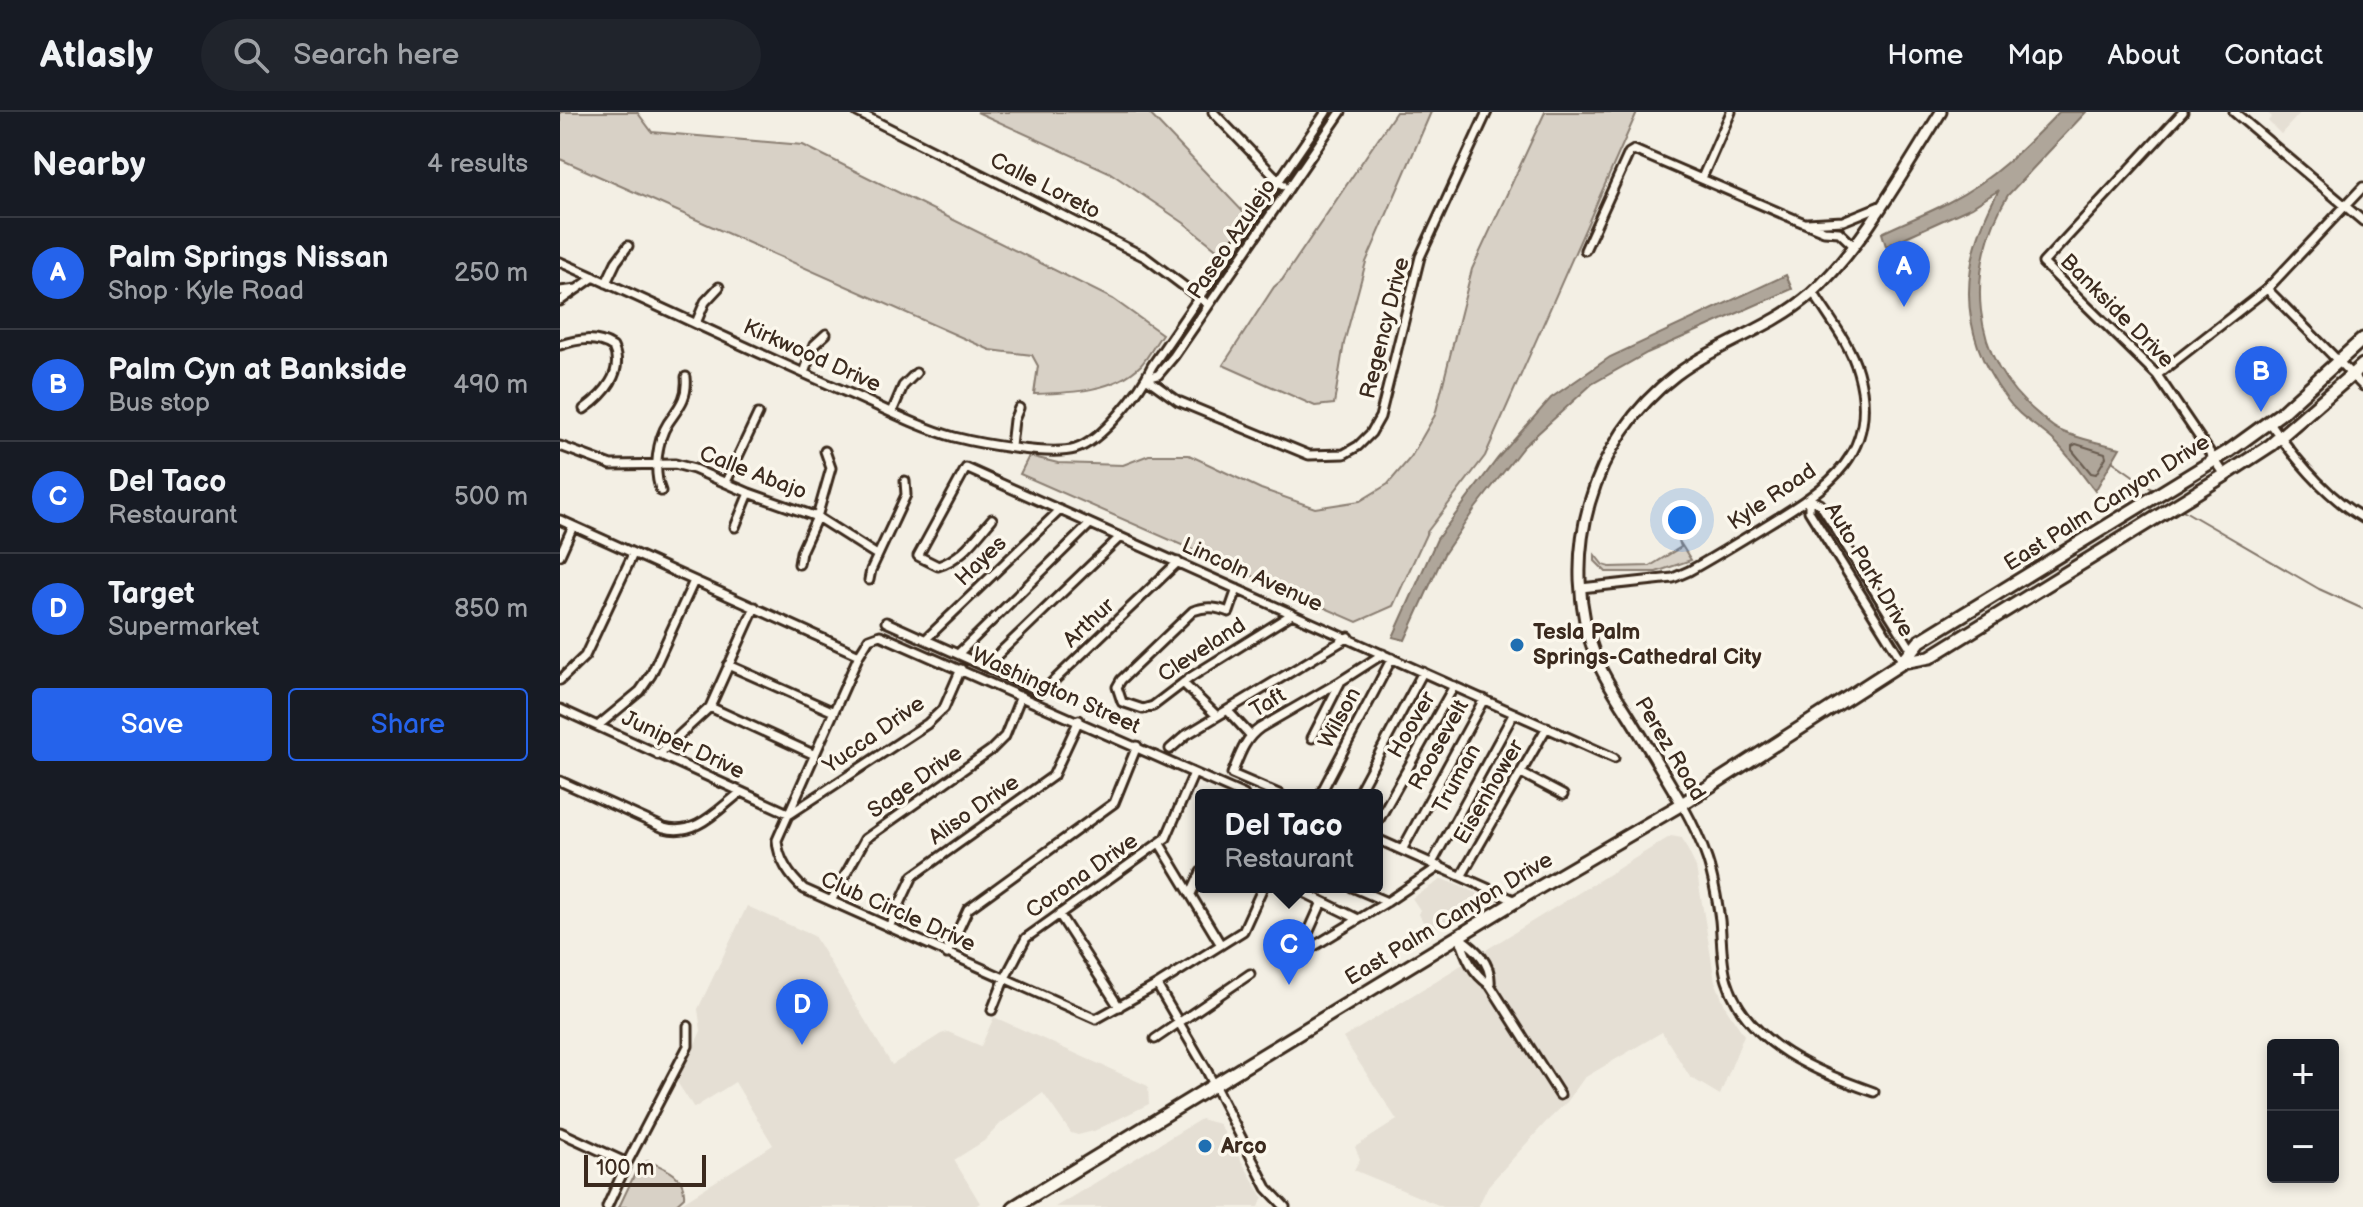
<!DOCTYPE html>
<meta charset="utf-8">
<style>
body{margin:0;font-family:"Balsamiq Sans",sans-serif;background:#20242c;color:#f1f3f6}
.controls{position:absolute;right:24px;bottom:24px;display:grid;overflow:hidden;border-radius:8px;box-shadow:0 4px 12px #0003}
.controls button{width:72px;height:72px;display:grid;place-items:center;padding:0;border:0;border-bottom:2px solid #363941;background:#171b24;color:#f1f3f6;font:40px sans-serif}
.scale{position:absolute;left:24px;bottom:20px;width:122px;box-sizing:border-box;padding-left:8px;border:4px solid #3b2a1e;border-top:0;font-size:22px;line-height:28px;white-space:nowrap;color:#3b2a1e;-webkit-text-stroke:6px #fbf7ec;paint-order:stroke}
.you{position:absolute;left:1122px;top:408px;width:28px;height:28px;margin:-20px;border:6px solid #fff;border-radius:50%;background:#1a73e8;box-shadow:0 0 0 12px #1a73e833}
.badge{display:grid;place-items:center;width:52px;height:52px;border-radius:50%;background:#2563eb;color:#fff;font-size:26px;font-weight:700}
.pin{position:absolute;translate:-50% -66px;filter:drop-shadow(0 2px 4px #0008)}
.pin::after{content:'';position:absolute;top:42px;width:28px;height:24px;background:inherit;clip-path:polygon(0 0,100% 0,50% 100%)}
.popup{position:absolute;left:635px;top:677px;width:188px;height:104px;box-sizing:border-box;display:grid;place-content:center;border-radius:8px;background:#171b24;filter:drop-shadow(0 2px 6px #0005);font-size:26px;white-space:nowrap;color:#9ea1a6}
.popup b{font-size:30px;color:#f1f3f6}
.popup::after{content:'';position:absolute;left:50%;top:100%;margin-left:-16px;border:16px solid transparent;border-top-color:#171b24}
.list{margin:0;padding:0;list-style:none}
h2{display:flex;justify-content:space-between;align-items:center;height:104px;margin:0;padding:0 32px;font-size:34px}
h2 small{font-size:26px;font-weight:400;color:#9ea1a6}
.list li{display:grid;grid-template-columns:52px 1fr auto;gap:24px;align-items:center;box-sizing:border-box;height:112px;padding:0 32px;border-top:2px solid #363941}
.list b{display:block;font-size:30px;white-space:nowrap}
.list p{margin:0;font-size:26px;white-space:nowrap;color:#9ea1a6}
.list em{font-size:26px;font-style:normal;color:#9ea1a6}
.actions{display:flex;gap:16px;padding:24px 32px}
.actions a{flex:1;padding:18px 0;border:2px solid #2563eb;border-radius:8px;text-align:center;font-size:28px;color:#2563eb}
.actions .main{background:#2563eb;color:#fff}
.icon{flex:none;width:44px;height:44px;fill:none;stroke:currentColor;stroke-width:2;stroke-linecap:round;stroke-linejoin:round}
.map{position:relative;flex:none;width:1803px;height:1095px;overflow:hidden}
header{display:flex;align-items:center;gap:48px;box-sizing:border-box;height:112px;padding:0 40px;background:#171b24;border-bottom:2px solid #363941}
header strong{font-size:38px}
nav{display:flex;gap:44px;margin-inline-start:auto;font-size:28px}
.search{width:560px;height:72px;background:#20242c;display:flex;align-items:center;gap:20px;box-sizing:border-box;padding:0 28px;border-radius:44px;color:#9ea1a6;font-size:30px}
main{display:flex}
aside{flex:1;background:#171b24}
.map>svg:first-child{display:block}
</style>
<header>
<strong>Atlasly</strong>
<div class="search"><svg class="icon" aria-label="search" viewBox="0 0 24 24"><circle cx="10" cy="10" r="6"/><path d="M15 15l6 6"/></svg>Search here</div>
<nav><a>Home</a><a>Map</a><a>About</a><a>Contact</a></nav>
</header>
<main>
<aside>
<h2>Nearby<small>4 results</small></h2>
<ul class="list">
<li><span class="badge">A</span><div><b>Palm Springs Nissan</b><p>Shop · Kyle Road</p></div><em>250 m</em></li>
<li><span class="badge">B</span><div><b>Palm Cyn at Bankside</b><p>Bus stop</p></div><em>490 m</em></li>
<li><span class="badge">C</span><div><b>Del Taco</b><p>Restaurant</p></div><em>500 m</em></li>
<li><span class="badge">D</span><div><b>Target</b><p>Supermarket</p></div><em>850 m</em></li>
</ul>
<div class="actions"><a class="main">Save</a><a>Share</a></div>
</aside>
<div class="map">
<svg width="1803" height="1095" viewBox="0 0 1803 1095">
<rect width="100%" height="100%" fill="#f3efe4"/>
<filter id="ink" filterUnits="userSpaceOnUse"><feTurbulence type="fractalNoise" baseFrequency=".0125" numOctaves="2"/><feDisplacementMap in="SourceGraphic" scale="16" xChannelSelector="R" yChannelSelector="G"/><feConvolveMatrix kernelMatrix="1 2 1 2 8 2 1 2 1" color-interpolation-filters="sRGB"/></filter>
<g filter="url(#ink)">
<path fill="#e5dfd4" d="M1707,0H1741L1721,22L1708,9L1712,5Z
M1111,724L1122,726L1136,755L1155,869L1166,896L1184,923L1160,983L1130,965L1102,920L1024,966L1007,990L985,1011L928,1074L918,1095H883L794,1058L800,1047L795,1035L837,1008L783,926Z
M882,767L917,781L923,788L868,820L859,802L860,798L852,786Z
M187,794L254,824L332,953L381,922L388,920L421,934L434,905L588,974L589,992L534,1019L518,1023L511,1021L483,981L441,1011L424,1029L394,1048L420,1091L414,1095H115L213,1033L175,970L134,996L117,970L141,919L138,897Z
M641,1007L659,1012L703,1085L699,1095H495Z"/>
<path fill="#d8d1c6" stroke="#8a7e72" stroke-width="2" d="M0,0H77L92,20L243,33L553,187L602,222C595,232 589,244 581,253C554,280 509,281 474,282L478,254L472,243L430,238L0,47Z
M417,0H588L689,106L664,143L624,111L549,60Z
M836,0H871L806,150L784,231L774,292L755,294L663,253L714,175L722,168Z
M985,0H1077L925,344L867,420L833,494L797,510L460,362L469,344L498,351L563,353L589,343H629L701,377L755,396L800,389L828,372L851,345L875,303L912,157Z
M1119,429L1131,448L1096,460H1046L1035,449V443L1043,453L1050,455L1090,454L1121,435Z
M88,1049C105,1056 126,1063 124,1085L113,1095H59L80,1051Z"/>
<path fill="#afa69a" stroke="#817468" stroke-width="2" d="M1499,0H1526L1448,83C1405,155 1409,245 1477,301C1484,307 1492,316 1501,319C1519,327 1541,331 1560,336L1535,379C1521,362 1508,341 1492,327C1476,313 1458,304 1446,286C1396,219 1400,148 1439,78L1412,95L1326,134L1322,121C1344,110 1367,102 1389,90C1433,68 1466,34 1499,0Z
M1226,163L1232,177L1087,241L1032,272L963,335L914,398L884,442L845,528L833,525L877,427L938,346L991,286L1050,245Z"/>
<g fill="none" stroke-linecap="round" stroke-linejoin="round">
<path stroke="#695c50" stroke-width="2" d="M1516,332L1545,341L1546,345L1536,362L1531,361L1512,338V334Z"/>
<path stroke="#817468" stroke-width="2" d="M1552,349L1596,380
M1621,397L1759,477L1803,497"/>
<g stroke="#3b2a1e" stroke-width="13">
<path id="street" d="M297,0L585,145L649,193
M653,0L723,73
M1623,0L1483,151L1597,263L1665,363
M1674,0L1803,109
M1142,66L1171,0
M1247,111L1283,109L1320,94
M1025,138L1069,41L1074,38L1237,108L1264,119L1279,120L1294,134
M0,150C93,191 184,235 277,276C313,291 357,315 394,325C421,332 490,344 515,337C542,329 580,280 592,254L766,0
M46,171L56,150L68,134
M1707,177L1803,274
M0,179L17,177
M0,189L34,165
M136,211L145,190L159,175
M0,233C18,227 36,224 53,235C65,260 44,283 24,297
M244,261L254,233L266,222
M1597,263L1707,177L1803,75
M586,266L618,289L749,343L784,342L798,334L811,321L820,305L860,145L927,0
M586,266L598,263L614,244L781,0
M332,300L343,274L356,261
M1709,309C1734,346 1765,384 1803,406
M0,334L51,353L115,352L134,357L189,381L257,405L317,443
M451,334L454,308L459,296
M166,370L198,302
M101,379C93,360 97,328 108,311C119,295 128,286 126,265
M432,407C416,425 402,447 378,454L358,444L406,356L1054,646
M0,408L299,543
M175,415L189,381
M0,443L13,414
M239,452L241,440L257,405L271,356L265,339
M309,468L311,458L346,383L345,369
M1021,476L1113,466L1129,459C1156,444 1182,428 1208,412C1269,375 1321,341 1298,260C1290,231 1268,205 1253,180
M677,477L669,500C656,495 646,494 633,499L561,568L557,575L562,590L583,597L593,594L631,565L732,502
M326,510L482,580L618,450
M367,526L500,398
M399,541L530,412
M1343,550L1249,399V387L1260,392L1353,540
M168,553L274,600
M426,554L560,425
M0,568L25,544L73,442
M623,571L657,604
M150,595L255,643
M0,597L230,702L367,612L384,596L401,557
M668,599L690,623
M39,613L80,579L91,563L134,469
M752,626L781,569L823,542
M610,637L626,623L789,525
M98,643L150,595L195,495
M961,661L1003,683
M0,669L104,716C136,725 157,698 181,680
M684,683L320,523L309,527L299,543L217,728C218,747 230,765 244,777L536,907L597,873L683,819L703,775
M721,683L672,662C679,645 684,627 700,616L781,569
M760,683L832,546
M797,683L863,560
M1122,692C1146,736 1153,758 1160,808C1162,828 1161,851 1167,869C1187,933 1258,960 1314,980
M817,711L894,574
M817,727L956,789
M600,732L661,833
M842,738L924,587
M872,751L954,601
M902,763L987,615
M740,775L739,778L798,807
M792,775L827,790
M631,782L641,760
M271,789L305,727L431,638L445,624L461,584
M762,790L745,828L751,836L827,790L880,754
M499,802L559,895
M329,815L353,764L493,664L519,608
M899,824C906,845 912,861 930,873L1000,983
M899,825C916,837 932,851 930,873
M387,842L408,797L554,691L577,634
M597,873L646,957L707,1076L725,1095
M432,898L444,868L466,826L606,726L634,661
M595,927L690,862
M0,1020L67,1051
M47,1095L67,1051L128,934V914"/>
</g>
<g stroke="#3b2a1e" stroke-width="15">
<path id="secondary" d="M1122,692C1104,662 1087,633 1069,604C1057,585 1044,566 1036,546C997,446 1031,327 1116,263C1158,231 1211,217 1251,182C1301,137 1345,57 1381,0"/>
</g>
<g stroke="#3b2a1e" stroke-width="17">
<path id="primary" d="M1343,550L1370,545L1665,363L1711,333L1803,253
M454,1095L956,789L1122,692L1343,550L1360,529L1669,339L1720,302L1803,227"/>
</g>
<use href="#street" stroke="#fbf7ec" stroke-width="7"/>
<use href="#secondary" stroke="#fbf7ec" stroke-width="9"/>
<use href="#primary" stroke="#fbf7ec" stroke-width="11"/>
</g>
</g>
<g fill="#1f6fb2" stroke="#fbf7ec" stroke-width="3">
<circle cx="957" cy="533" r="8"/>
<circle cx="645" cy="1034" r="8"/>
</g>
<g text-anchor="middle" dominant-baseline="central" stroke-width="7" stroke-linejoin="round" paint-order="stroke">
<g font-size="22" fill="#3b2a1e" stroke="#fbf7ec">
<text transform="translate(485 74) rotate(27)">Calle Loreto</text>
<text transform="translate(672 127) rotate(-56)">Paseo Azulejo</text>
<text transform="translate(1557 199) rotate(45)">Bankside Drive</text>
<text transform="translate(825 216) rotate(-76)">Regency Drive</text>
<text transform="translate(252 244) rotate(24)">Kirkwood Drive</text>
<text transform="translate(193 361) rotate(21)">Calle Abajo</text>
<text transform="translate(1212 385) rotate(-34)">Kyle Road</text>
<text transform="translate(1547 391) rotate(-32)">East Palm Canyon Drive</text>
<text transform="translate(421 449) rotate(-44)">Hayes</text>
<text transform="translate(1309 458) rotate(59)">Auto Park Drive</text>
<text transform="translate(692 463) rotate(24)">Lincoln Avenue</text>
<text transform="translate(529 511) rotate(-43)">Arthur</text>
<text transform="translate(642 538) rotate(-33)">Cleveland</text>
<text transform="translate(496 579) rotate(24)">Washington Street</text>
<text transform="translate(708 591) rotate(-31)">Taft</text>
<text transform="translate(780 606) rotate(-62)">Wilson</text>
<text transform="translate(852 613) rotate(-60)">Hoover</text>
<text transform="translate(314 623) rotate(-35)">Yucca Drive</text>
<text transform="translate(123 633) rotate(25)">Juniper Drive</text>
<text transform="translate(879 633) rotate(-61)">Roosevelt</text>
<text transform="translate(1110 637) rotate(59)">Perez Road</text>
<text transform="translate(897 667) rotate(-61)">Truman</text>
<text transform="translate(355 670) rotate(-35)">Sage Drive</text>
<text transform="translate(929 680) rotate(-60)">Eisenhower</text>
<text transform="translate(414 698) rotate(-35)">Aliso Drive</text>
<text transform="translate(522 764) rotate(-35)">Corona Drive</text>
<text transform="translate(338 800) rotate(24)">Club Circle Drive</text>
<text transform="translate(889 807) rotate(-31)">East Palm Canyon Drive</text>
</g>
<g font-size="22" font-weight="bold" fill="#3b2a1e" stroke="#fbf7ec" text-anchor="start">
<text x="973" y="520">Tesla Palm<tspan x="973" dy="25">Springs-Cathedral City</tspan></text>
<text x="661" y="1034">Arco</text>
</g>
</g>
</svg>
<div class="controls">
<button>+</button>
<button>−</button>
</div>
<div class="scale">100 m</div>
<div class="you"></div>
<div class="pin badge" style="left:1344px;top:195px">A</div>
<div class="pin badge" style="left:1701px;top:300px">B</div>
<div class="pin badge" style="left:729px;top:873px">C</div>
<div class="popup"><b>Del Taco</b>Restaurant</div>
<div class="pin badge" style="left:242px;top:933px">D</div>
</div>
</main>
